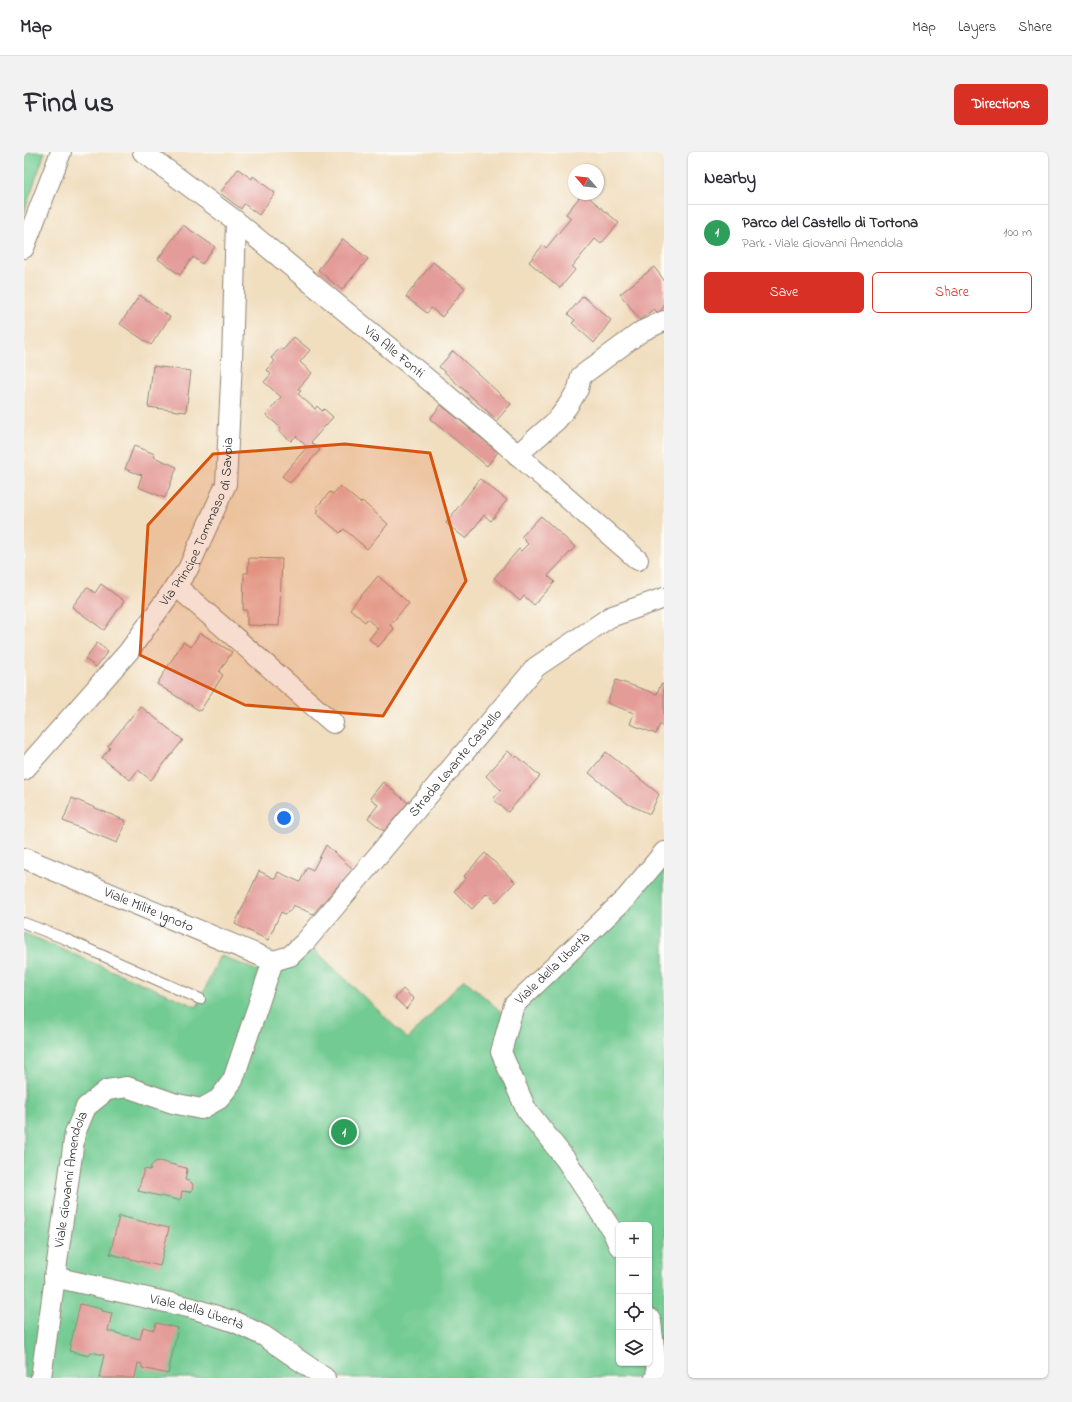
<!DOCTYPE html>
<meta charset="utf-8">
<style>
body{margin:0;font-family:"Indie Flower",sans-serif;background:#f2f2f3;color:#2b2b33}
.controls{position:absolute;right:12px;bottom:12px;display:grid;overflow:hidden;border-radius:6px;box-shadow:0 1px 3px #0004}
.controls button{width:36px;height:36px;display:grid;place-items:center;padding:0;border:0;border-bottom:1px solid #e1e1e2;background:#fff;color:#2b2b33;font:20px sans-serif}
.compass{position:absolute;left:544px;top:12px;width:36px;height:36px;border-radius:50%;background:#fff;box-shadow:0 1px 3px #0004;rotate:298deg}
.you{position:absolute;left:260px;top:666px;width:14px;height:14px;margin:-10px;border:3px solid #fff;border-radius:50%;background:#1a73e8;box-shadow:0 0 0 6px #1a73e833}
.badge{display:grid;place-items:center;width:26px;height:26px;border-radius:50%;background:#d93025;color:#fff;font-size:13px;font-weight:700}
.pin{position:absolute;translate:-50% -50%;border:2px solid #fff;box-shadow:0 1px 4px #0006}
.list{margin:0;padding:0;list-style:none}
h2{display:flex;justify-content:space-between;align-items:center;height:52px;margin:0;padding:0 16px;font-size:17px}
h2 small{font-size:13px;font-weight:400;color:#7c7c81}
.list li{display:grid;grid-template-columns:26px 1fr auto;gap:12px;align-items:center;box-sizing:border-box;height:56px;padding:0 16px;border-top:1px solid #e1e1e2}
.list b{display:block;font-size:15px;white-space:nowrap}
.list p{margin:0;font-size:13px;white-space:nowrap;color:#7c7c81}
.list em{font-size:13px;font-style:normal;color:#7c7c81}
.actions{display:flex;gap:8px;padding:12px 16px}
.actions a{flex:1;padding:9px 0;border:1px solid #d93025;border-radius:6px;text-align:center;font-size:14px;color:#d93025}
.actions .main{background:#d93025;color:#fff}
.icon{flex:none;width:22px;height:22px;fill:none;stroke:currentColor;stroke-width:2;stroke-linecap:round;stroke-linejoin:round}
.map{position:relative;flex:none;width:640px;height:1226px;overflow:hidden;border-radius:6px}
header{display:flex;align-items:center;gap:24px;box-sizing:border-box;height:56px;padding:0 20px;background:#fff;border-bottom:1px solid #e1e1e2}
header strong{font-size:19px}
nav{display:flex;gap:22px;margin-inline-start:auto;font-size:14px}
.intro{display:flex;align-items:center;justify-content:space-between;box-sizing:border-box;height:96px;padding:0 24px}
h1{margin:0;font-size:28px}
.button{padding:10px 18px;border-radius:6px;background:#d93025;color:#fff;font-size:14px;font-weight:700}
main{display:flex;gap:24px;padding:0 24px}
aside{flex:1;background:#fff;border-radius:6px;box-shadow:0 1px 3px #0004}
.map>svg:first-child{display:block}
</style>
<header>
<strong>Map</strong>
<nav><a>Map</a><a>Layers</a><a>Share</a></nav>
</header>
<div class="intro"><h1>Find us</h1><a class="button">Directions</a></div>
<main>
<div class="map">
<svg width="640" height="1226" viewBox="0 0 640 1226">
<rect width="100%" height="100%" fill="#fdfcf7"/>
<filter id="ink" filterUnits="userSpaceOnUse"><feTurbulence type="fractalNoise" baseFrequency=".025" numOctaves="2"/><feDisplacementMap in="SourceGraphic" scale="8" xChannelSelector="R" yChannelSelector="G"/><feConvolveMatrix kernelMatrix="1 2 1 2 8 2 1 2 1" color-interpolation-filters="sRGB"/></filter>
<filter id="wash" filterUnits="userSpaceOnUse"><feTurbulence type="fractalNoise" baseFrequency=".012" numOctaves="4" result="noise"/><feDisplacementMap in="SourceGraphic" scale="16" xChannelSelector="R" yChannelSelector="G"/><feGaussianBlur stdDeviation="0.9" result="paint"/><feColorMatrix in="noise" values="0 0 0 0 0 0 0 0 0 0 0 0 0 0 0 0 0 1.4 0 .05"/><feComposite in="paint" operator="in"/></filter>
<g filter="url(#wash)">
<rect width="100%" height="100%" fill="#f1debf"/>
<path fill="#72cb92" stroke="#4e7b5e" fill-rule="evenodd" d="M0,0H21L0,61Z
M640,717V1226H0V781L173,855L196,803L236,820L274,808L289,796L384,887L440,827L492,873L505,851ZM595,1073H625V1211H595Z"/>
<g id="blocks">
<path fill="#e49c99" d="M214,17L228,27L229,24L251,41L235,63L220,52L217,57L196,41Z
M558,42H561L595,71L577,92L571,87L548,115L551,118L536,136L505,110L519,93L522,96L547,66L542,62Z
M159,73L191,95L178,112L169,105L156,123L134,107Z
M319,87L344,107L318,138L294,118Z
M409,110L441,136L418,165L407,156L403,161L382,145Z
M630,115L640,128V155L634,161L630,157L616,168L596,142Z
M116,143L146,165L127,193L96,172Z
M559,144L587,168L570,191L548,171L551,168L544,162Z
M270,185L286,198L276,210L288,221L274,237L277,239L274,242L291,257L293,254L298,259L300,257L309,265L287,290L296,298L266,331L258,324L283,295L272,284L267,289L255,279L257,276L242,263L257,245L240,230L247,222L243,218L251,209L247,206L256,196L259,198Z
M429,199L487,252L473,268L415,215Z
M129,214L167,219L162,260L124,255Z
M417,253L474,300L463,314L406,267Z
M110,294L131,302L130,305L153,315L141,346L114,335L118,323L101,317Z
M456,327L483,348L467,369L460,363L442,387L422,371Z
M316,334L336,351L338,349L364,372L343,397L320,377L316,381L292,361L295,358L292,356L306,340L309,342Z
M517,364L551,395L524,424L531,430L510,453L500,444L496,449L470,426L495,397L497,399L504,392L497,385Z
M225,406L258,407L255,474L223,473V458H219L220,421H224Z
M354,424L385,451L366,473L370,477L354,495L345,487L354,476L343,467L341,470L326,457Z
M77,432L100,449L80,478L48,455L63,435L71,441Z
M176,481L208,500L195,520L199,523L176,559L133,532L159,490L167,495Z
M73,491L84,499L72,515L61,507Z
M592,528L633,542L637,532L640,533V574L636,572L632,582L606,572L610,561L583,551Z
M116,554L159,588L127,628L114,618L106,628L78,606L86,596L84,594Z
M484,599L491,606L493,604L516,624L484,660L469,647L477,638L462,624Z
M582,600L635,642L626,662L604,652L565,621Z
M359,630L384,651L360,679L344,666L354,653L346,646Z
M48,646L102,669L93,691L39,669Z
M302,693L329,717L289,762L269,753L266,759L261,762L257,760L244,788L211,772L235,719L251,727L254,720L276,730L283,715L289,718Z
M461,701L491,730L472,750L463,741L448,757L430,739L442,726L440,724Z
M379,837L390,847L382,857L371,846Z
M135,1009L162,1016L163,1018L161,1028L165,1029L168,1031L169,1034L168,1038L165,1040L158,1039L157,1046L154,1048L114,1039L120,1017L126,1018L127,1014L131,1010Z
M95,1064L145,1076L136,1114L86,1102Z
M56,1152L78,1157V1159L88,1161L84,1179L116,1187L119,1175L130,1178L132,1171L154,1176L144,1222L118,1216V1212L114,1211L111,1226H75L80,1203L67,1200L65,1204L45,1199Z"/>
</g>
</g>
<g filter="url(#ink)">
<use href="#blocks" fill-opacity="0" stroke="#8e8475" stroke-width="1"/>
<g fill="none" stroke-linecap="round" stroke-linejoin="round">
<g stroke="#8e8475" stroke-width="12">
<path id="service" d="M0,771L39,786L176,847"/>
</g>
<g stroke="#8e8475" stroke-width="22">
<g id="minor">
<path id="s1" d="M119,0L212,69L465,278L614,408"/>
<path d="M0,96L37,0"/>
<path d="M493,303L533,268L543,255L554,237L557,224L618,179L640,169"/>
<path d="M152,434L309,571"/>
<path id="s2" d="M0,618L105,499L164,417L202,332L208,210L212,69"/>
<path id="s3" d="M0,706L249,809"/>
<path id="s4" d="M249,809L266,804L282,789L512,515L586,465L640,446"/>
<path id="s5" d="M595,1094L589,1080L542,1008L502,957L477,900L490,853L602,746L640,700"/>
<path id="s6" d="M30,1125L168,1156L211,1170L240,1184L301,1226"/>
<path d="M625,1166L627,1170L633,1222L631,1226"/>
<path id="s7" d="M17,1226L51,981L62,955L83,938L103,935L149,951L177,957L195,947L209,928L249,809"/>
</g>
</g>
<use href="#service" stroke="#fff" stroke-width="10"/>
<use href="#minor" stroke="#fff" stroke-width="20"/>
</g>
</g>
<path fill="#d5540f" fill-opacity="0.2" stroke="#d5540f" stroke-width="3" stroke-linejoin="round" d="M321,292L406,301L442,429L359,564L221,553L116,503L124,373L189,302Z"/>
<g text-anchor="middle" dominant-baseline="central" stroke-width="3" stroke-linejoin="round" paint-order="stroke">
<g font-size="14" fill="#2b2b2b" stroke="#fdfcf7">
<text stroke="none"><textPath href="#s1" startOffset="321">Via Alle Fonti</textPath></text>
<text stroke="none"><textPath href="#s2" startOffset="308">Via Principe Tommaso di Savoia</textPath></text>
<text stroke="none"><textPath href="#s4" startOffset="272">Strada Levante Castello</textPath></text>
<text stroke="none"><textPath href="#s3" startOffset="135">Viale Milite Ignoto</textPath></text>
<text stroke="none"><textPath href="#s5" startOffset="330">Viale della Libertà</textPath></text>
<text stroke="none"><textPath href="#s7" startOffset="201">Viale Giovanni Amendola</textPath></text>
<text stroke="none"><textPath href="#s6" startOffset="147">Viale della Libertà</textPath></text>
</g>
</g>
</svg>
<div class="controls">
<button>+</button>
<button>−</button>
<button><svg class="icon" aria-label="locate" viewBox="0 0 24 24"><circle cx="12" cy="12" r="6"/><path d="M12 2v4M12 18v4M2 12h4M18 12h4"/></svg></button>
<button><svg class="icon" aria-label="layers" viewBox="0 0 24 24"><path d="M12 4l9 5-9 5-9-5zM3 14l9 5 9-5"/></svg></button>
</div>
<svg class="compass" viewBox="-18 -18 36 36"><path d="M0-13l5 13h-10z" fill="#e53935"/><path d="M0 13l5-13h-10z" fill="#7c7c81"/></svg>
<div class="you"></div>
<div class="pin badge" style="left:320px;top:980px;background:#2e9e5b">1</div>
</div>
<aside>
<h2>Nearby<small></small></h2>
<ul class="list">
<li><span class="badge" style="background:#2e9e5b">1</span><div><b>Parco del Castello di Tortona</b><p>Park · Viale Giovanni Amendola</p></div><em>100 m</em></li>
</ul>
<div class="actions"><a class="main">Save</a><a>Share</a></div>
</aside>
</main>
